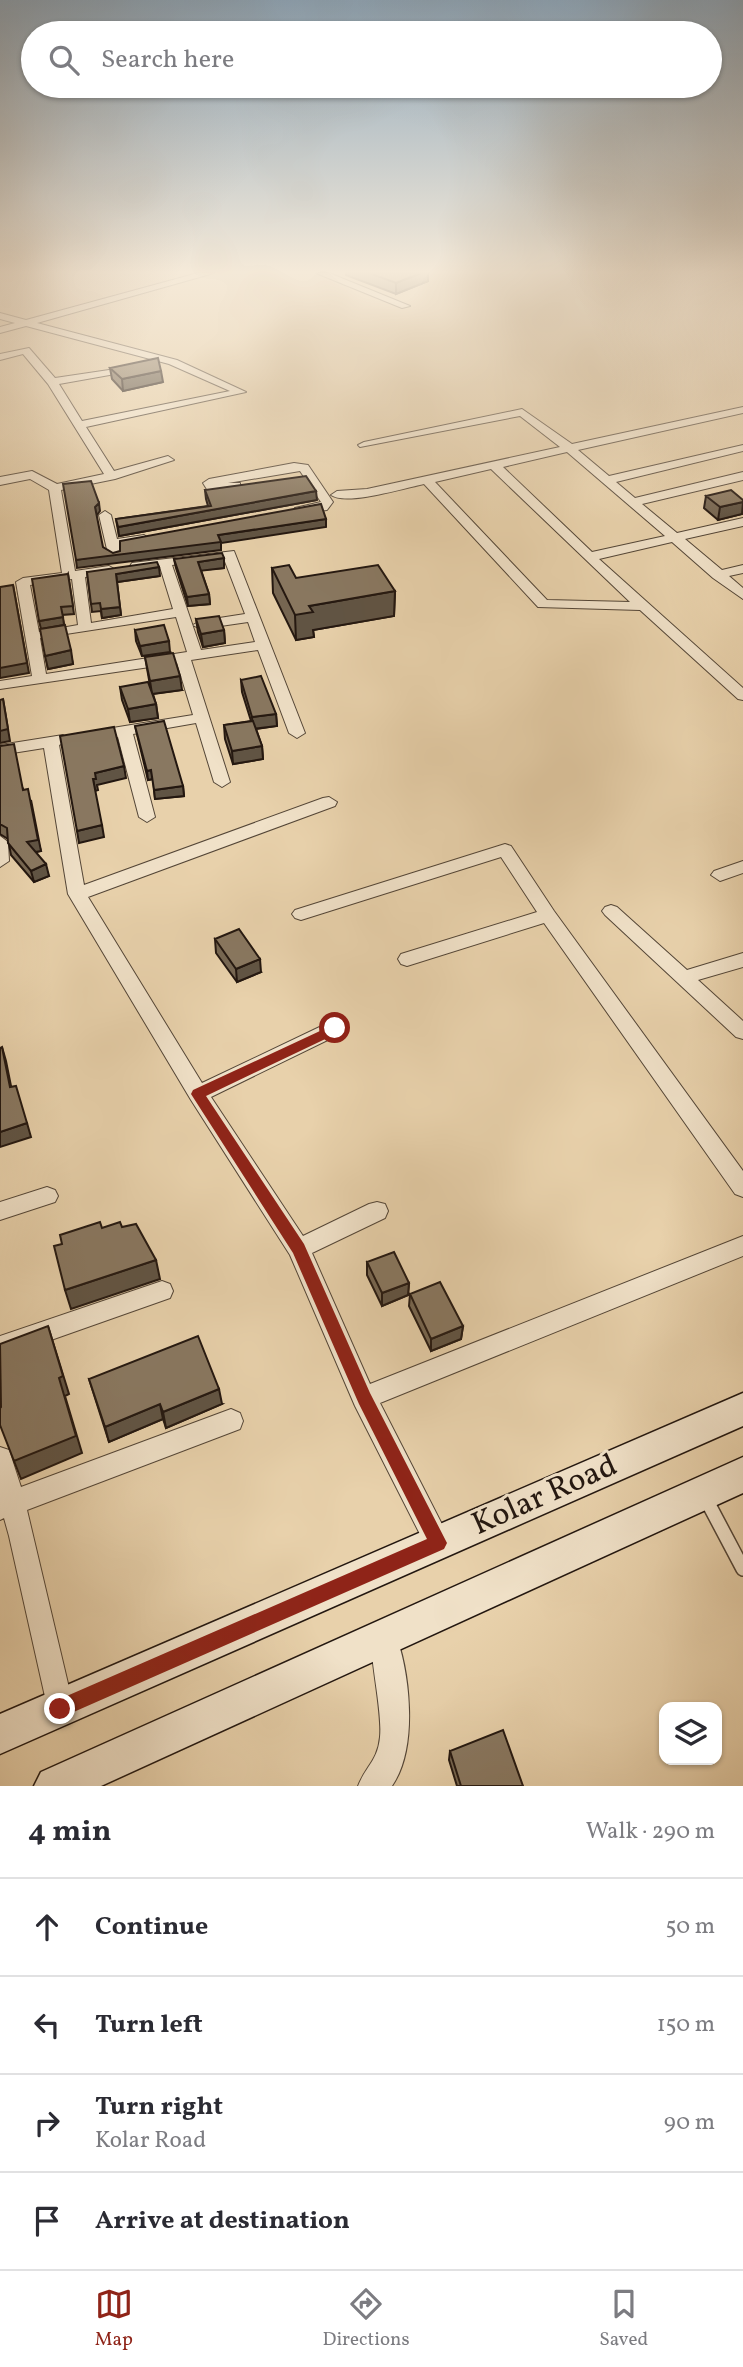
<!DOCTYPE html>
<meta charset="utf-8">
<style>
body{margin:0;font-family:Vollkorn,serif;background:#f7f7f7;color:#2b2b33}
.controls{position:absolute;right:21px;bottom:21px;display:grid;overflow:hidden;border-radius:14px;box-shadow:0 2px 5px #0004}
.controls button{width:63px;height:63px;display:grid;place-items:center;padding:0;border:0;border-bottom:2px solid #e1e1e2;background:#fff;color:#2b2b33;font:35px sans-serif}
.stop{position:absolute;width:21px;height:21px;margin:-16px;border:5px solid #8f2418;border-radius:50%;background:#fff}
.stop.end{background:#8f2418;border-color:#fff;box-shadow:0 2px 7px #0008}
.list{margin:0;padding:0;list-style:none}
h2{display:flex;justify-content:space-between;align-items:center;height:91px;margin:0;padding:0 28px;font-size:30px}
h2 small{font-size:23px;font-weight:400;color:#7c7c81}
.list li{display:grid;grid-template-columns:46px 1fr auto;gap:21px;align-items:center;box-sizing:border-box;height:98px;padding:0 28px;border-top:2px solid #e1e1e2}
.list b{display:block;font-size:26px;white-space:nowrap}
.list p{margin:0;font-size:23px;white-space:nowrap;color:#7c7c81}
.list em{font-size:23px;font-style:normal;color:#7c7c81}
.icon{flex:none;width:38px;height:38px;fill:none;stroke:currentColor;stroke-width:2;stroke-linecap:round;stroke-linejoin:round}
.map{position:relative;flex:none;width:743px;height:1786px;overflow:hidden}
.search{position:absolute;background:#fff;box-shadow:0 2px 5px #0004;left:21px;right:21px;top:21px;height:77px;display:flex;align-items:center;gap:18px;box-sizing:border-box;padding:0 24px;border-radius:38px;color:#7c7c81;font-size:26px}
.sheet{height:483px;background:#fff}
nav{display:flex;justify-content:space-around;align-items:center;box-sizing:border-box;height:98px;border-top:2px solid #e1e1e2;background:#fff;font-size:19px;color:#7c7c81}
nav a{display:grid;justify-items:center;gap:4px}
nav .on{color:#8f2418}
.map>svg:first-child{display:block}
</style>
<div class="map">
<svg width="743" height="1786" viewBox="0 0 743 1786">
<rect width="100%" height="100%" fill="#e8d1ab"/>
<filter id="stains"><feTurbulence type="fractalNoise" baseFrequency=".00286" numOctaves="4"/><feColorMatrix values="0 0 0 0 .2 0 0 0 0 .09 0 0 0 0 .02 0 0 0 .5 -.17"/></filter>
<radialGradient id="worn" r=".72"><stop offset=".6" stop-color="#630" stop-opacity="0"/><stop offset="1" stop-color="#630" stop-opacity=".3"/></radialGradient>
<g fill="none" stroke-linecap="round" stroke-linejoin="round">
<g stroke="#544637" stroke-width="16">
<path id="lane" d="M706,1499L743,1569"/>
</g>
<g stroke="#544637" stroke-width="2">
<path id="street" d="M198,273H214L37,323L177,360L246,392L86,427L114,471L168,456L174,460L115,479L61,490L75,571L109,566L116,570L109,574L85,577L91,623L173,609L160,567L137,570L130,566L132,563L234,551L305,733L297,738L289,733L258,650L191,660L230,782L222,787L214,782L196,723L133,734L155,817L147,822L139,817L118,737L94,741L86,736L94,731L193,715L177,663L0,689V681L32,676L16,582L23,578L62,573L49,490L30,479L0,485V477L32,471L57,484L104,474L48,384L23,354L0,360V354L29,348L55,378L136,366V370L132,371L59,384L82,421L230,391L169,364L26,326L0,333V327L15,323L0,319V313L26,320ZM224,559L245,614L200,621L193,625L200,629L248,622L255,642L201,650L172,565ZM72,579L78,625L39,632L30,585ZM176,617L187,652L46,674L40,638Z
M316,273H329L410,306L402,308Z
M743,407V413L578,450L609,476L743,445V451L616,482L635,498L743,472V480L642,504L677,533L743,518V526L685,539L722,570L743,565V573L729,576L743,588V599L713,578L672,542L599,559L743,688V700L738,699L640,610L538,607L424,484C405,488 346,506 331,495L337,491L367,489L560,447L520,416L360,447L358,445L364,442L522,409L572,444ZM567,452L665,536L592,552L503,467ZM491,469L630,602L547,600L435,482Z
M294,463L308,465L333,502L327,510L295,514V508L321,502L300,471L228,483H240V489C231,491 217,493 208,491L203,483L209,479Z
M105,511L111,515L117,539L144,535L150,539L144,543L119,547V558H109L99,515Z
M63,735L71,740L59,745L84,885L323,798L329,797L337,802L335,806L88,897L202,1083L328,1023L335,1021L342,1023L345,1028L342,1033L211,1097L303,1236L369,1204L377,1202L385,1204L388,1211L385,1218L312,1253L370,1384L743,1236V1256L380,1403L447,1534L451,1543L447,1552L438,1556L429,1552L355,1406L290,1255L191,1100L68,894L44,748L0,755V745Z
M0,836L8,842L9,861L0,867Z
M505,844L511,846L554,911L743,1171V1197L735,1194L544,923L407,966L401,964L398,959L401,954L537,912L501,857L301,920L295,918L292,914L295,910Z
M743,861V873L720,881L711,875L714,871Z
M611,905L617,907L687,970L743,953V967L698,980L743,1021V1039L736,1037L605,915L602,911L605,907Z
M47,1187L55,1190L58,1196L55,1202L0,1220V1202Z
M162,1281L170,1284L173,1291L170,1298L0,1358V1336Z
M231,1409L240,1413L243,1421L240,1429L27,1510L74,1709L70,1719L60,1723L50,1719L9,1536L4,1518L0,1520V1447L9,1450L21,1487Z
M383,1623L393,1627C410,1669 419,1747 392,1786H358C366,1766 378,1760 380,1737C383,1708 366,1646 373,1627Z"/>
</g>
<g stroke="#231710" stroke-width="3">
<path id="secondary" d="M743,1393V1426L0,1754V1714Z
M743,1457V1493L101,1786H34L41,1772Z"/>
</g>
<use href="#lane" stroke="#f0e1c8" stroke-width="13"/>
<use href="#street" fill="#f0e1c8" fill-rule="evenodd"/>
<use href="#secondary" fill="#f0e1c8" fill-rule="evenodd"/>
</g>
<path fill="#766753" stroke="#231710" stroke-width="2" d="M346,273H428V281L396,294L346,275Z
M110,368L163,382L123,391L112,379Z
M205,490L317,500L119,536L116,519L208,506L206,499Z
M706,496L742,514L718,520L704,508Z
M174,559L224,568L201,570L209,594L210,604L188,606L176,568Z
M272,568L296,578L395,591L394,616L313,630L314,637L296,640L273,593Z
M87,572L160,576L117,582L121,615L102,618L101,611L92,612Z
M68,574L74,614L62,615L73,664L48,669L41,629Z
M196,619L224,630L225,643L203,647L198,632Z
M135,630L170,652L142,656L136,641Z
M145,657L182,690L153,694L156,704L158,718L130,722L122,700L120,687L151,691Z
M241,680L276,714L277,726L256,729L262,746L263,759L233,764L225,739L224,725L251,721L242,692Z
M135,726L183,786L184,796L155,799L153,779L148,780Z
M0,746L23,789L41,851L36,852L49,876L34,882L11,855L8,839L0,834Z
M215,939L261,972L237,982L216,953Z
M367,1262L409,1283L408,1295L382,1306L367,1275Z
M410,1294L463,1326L461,1339L431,1351L409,1306Z
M89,1379L222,1404L166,1428L163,1419L109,1442Z
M450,1751L523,1786H457L449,1760Z"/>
<path fill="#605444" stroke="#231710" stroke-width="2" d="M421,273H428V281L396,294V283Z
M161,371L163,382L123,391L122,379Z
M316,491L317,500L119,536L118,527Z
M743,502L742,514L718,520L720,507Z
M99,503L100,511L96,516L95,507Z
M326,519V527L221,543V550L77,568L76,560L218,535Z
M224,558V568L199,571L198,562Z
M159,567L160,576L117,582L116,574Z
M13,585L29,673L0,678V668Z
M395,591L394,616L313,630L314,637L296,640L295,615L309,606Z
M209,594L210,604L188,606L187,597Z
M120,607L121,615L102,618L101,609Z
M63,617L64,625L41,629L39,621Z
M224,630L225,643L203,647L201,634Z
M169,641L170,652L142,656L140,646Z
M71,650L73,664L48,669L45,656Z
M180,676L182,690L152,694L150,681Z
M3,699L10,741L0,743V731Z
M156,704L158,718L130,722L128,709Z
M276,714L277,726L253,729L252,717Z
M262,746L263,759L233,764L232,751Z
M124,766L126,778L97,785L98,790L95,791L93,779L95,773Z
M151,770L153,779L148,780L147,771Z
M183,786L184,796L155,799L154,790Z
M31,800L41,851L30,853L27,842Z
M102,825L104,837L79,843L77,831Z
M46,864L49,876L34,882L31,871Z
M260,959L261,972L237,982L236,969Z
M2,1047L6,1061L14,1101L10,1087Z
M27,1123L31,1137L0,1147V1132Z
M156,1260L160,1279L71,1309L65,1290Z
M409,1283L408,1295L382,1306V1293Z
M48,1326L69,1394L65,1396L82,1453L21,1479L14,1461L59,1378Z
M463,1326L461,1339L431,1351V1339Z
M219,1389L222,1404L166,1428L163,1412Z
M160,1404L163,1419L109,1442L105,1427Z"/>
<path fill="#897861" stroke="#231710" stroke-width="2" d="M369,273H421L396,283Z
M158,358L161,371L122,379L110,368Z
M306,476L316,491L118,527L116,519L211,506L205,490Z
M91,481L99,503L95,507L103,547L113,553L120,551V541L321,504L326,519L218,535L221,542L76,560L63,484Z
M731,490L743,500V502L720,507L706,496Z
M222,553L224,558L198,562L209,594L187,597L174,559Z
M157,562L159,567L116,574L120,607L101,609L100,603L91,604L87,572Z
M289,565L296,578L378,565L395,591L309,606L313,612L295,615L272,568Z
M68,574L73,606L61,607L63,617L39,621L32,579Z
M13,585L27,663L0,668V587Z
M219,616L224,630L201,634L196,619Z
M65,625L71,650L45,656L40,629Z
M164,625L169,641L140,646L135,630Z
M173,653L180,676L150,681L145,657Z
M261,676L276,714L252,717L241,680Z
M148,682L156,704L128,709L120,687Z
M3,699L8,729L0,731V700Z
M164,721L183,786L154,790L151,770L147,771L135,726Z
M253,721L262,746L232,751L224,725Z
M114,727L124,766L95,773L96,779H93L102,825L77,831L60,736Z
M14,744L23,790L28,789L38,840L27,842L46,864L31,871L8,843L7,828L0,824V746Z
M239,929L260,959L236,969L215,939Z
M2,1047L10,1087L16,1086L27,1123L0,1132V1048Z
M100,1222L102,1228L120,1222L122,1227L136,1224L156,1260L65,1290L54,1246L62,1244L60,1235Z
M394,1252L409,1283L382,1293L367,1262Z
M440,1282L463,1326L431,1339L410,1294Z
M48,1326L63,1376L59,1378L76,1436L14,1461L0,1425V1408L1,1407L0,1344Z
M198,1336L219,1389L163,1412L160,1404L105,1427L89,1379Z
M503,1730L523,1786H461L450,1751Z"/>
<linearGradient id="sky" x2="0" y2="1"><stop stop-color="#8da6ba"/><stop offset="0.52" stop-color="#f5ead9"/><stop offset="1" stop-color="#f5ead9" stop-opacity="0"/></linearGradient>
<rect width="743" height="523" fill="url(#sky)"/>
<path fill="#8f2418" d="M335,1024L340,1025V1032L206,1096L304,1244L370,1393L447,1543L444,1549L60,1718L53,1715L50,1709L53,1702L427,1539L359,1404L293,1253L191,1094L193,1090Z"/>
<g text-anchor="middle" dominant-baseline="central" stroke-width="6" stroke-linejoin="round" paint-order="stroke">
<g font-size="32" fill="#231710" stroke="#f0e1c8">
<text transform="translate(545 1496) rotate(-24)">Kolar Road</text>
</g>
</g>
<rect width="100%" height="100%" filter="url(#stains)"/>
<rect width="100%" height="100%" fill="url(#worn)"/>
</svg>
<div class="controls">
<button><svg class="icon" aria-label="layers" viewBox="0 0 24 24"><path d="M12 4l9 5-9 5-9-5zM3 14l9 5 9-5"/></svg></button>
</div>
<div class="stop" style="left:335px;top:1028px"></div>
<div class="stop end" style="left:60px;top:1709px"></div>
<div class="search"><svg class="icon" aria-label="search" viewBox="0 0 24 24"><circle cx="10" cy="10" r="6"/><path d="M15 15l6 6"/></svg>Search here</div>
</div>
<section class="sheet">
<h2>4 min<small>Walk · 290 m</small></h2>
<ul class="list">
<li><svg class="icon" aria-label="ahead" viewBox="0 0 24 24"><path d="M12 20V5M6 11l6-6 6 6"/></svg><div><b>Continue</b></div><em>50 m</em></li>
<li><svg class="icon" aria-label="left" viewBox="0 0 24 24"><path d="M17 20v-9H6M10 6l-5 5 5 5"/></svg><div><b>Turn left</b></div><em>150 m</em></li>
<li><svg class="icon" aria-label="right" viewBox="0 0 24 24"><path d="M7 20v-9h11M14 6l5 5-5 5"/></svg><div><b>Turn right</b><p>Kolar Road</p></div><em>90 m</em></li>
<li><svg class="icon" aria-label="arrive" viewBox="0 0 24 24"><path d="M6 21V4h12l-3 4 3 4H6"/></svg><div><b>Arrive at destination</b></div></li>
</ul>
</section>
<nav>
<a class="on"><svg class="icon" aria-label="map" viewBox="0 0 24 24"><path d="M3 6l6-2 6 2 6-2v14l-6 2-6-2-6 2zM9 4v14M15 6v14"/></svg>Map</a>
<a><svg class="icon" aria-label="directions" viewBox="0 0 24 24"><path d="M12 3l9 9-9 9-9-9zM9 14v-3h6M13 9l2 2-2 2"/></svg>Directions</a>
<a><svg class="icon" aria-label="saved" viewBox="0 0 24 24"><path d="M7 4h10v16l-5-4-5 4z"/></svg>Saved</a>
</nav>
